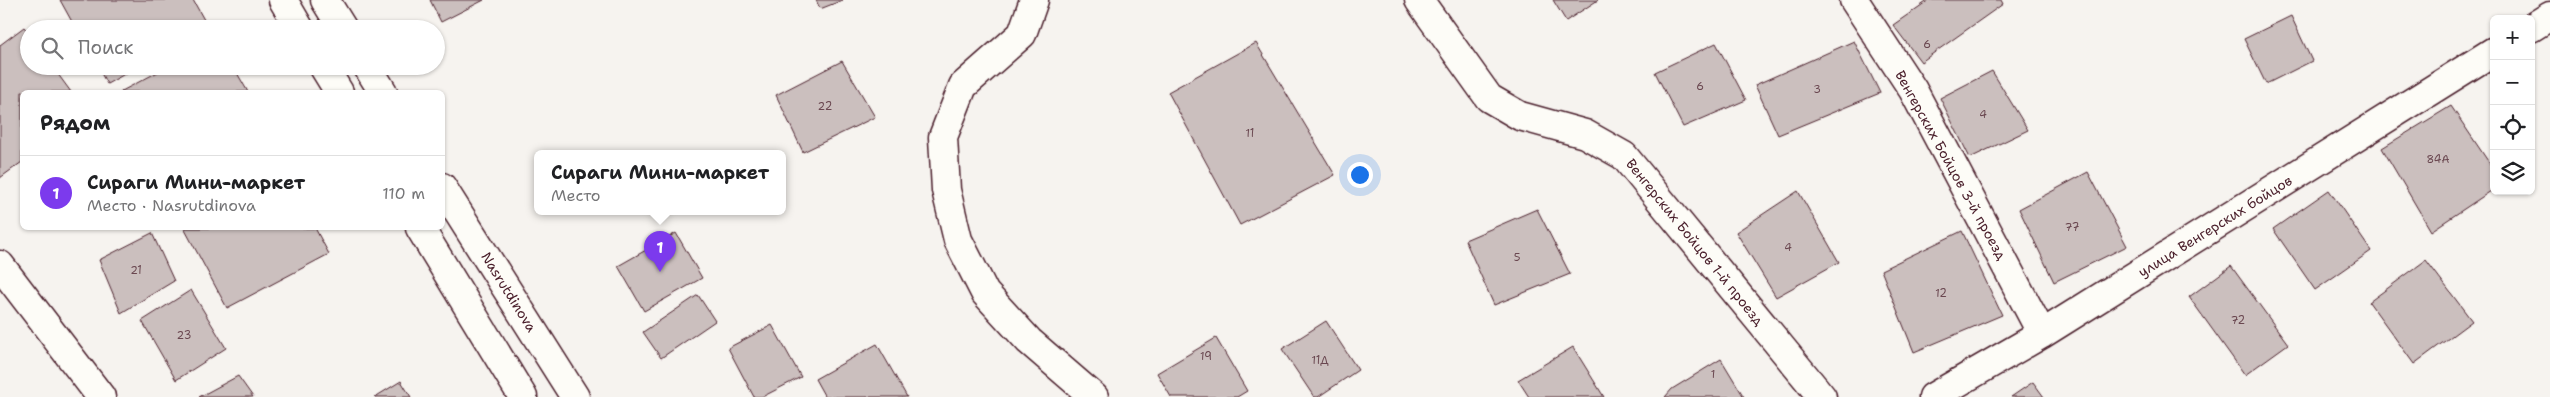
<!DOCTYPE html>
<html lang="ru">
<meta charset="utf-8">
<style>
body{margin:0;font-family:"Shantell Sans",sans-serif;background:#f2f2f2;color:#202124}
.controls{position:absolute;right:15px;top:15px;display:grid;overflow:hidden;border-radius:8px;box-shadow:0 1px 4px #0004}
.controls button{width:45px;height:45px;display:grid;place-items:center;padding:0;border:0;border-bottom:1px solid #e0e0e0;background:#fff;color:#202124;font:25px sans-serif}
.you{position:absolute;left:1359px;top:174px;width:18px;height:18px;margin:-12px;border:4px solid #fff;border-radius:50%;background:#1a73e8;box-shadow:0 0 0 8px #1a73e833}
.badge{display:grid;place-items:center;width:32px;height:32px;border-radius:50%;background:#7c3aed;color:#fff;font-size:16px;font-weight:700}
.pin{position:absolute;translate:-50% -41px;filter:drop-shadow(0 1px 2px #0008)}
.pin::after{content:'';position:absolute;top:26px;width:18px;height:15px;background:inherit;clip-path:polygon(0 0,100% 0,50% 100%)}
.popup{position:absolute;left:534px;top:150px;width:252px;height:65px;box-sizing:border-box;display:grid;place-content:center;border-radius:8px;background:#fff;filter:drop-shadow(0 1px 4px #0005);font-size:16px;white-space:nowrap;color:#757577}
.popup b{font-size:19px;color:#202124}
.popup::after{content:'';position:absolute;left:50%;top:100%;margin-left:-10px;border:10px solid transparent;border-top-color:#fff}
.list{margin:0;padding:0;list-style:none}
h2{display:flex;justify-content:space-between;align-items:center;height:65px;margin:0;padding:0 20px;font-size:21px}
h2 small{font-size:16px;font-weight:400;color:#757577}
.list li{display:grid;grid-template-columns:32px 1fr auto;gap:15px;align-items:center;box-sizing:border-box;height:75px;padding:0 20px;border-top:1px solid #e0e0e0}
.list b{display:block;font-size:19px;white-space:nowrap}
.list p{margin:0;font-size:16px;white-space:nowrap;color:#757577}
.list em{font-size:16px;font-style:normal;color:#757577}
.icon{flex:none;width:28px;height:28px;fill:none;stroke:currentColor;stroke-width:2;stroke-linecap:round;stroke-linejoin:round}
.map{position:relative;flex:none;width:2550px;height:397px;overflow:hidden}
.search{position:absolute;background:#fff;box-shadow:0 1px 4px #0004;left:20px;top:20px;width:425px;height:55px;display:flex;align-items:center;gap:12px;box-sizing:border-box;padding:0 18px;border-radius:28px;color:#757577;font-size:19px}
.panel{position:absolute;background:#fff;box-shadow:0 1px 4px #0004;left:20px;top:90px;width:425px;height:140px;border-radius:8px}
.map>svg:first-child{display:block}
</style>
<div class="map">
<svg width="2550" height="397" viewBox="0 0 2550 397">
<rect width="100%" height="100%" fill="#f6f3ef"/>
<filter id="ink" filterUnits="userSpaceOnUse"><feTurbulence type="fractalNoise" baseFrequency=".02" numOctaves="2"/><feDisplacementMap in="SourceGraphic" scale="10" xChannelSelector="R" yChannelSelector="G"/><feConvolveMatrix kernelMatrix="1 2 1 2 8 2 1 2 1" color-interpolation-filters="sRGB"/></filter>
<g filter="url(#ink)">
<path fill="#cbbfbe" stroke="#4a1f2b" d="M60,0H193L208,27L76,29Z
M430,0H484L441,22Z
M816,0H843L820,9Z
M1553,0H1598L1566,21Z
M1929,0H2001L2003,4L1921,62L1893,25Z
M2291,16L2312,61L2266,84L2244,39Z
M24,27L29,33V66H52L71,92H22V162L0,178V45Z
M1854,41L1880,93L1778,135L1755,85Z
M1256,43L1335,175L1240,225L1168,92Z
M1716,43L1746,100L1683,127L1655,72Z
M842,61L875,117L803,152L776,95Z
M97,66H139L107,84Z
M169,66H233L248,92H120Z
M1992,71L2028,130L1970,158L1940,98Z
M2451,106L2494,170V189L2431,231L2382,148Z
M2088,172L2127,246L2054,282L2019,209Z
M2329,190L2371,251L2315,290L2273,229Z
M1798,191L1839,262L1776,297L1736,232Z
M1537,209L1570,274L1494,305L1465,240Z
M184,228H315L329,254L227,308Z
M1962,231L2002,315L1914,352L1881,270Z
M152,233L174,281L121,313L99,260Z
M676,233L702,278L644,311L618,266Z
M2426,260L2472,321L2414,364L2369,302Z
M2231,266L2288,344L2245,375L2189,297Z
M191,290L226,348L176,380L142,321Z
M698,295L715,321L661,358L643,332Z
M1326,321L1358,370L1318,397H1314L1282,349Z
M772,325L801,377L762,397H754L728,348Z
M1216,338L1247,391L1237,397H1171L1157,373Z
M877,344L907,397H825L815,379Z
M1573,347L1604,397H1529L1518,380Z
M1721,359L1744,397H1665L1672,389Z
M238,376L253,397H199Z
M401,381L411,397H375Z
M2033,382L2044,397H2011Z"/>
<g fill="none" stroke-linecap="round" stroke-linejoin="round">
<g stroke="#4a1f2b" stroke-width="31">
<path id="minor" d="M1034,0L1022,34L963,86L943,137L946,190L958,240L985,293L1029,341L1094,397
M1419,0L1489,98L1520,116L1585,134L1624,156L1822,397
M1854,0L1913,90L2042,334
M2531,28L2550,16
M0,265L101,397
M1933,397L2042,334L2494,51"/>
</g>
<g stroke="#4a1f2b" stroke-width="31">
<path id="major" d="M283,0L300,29
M325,0L343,29
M323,66L339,92
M367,66L383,92
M442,187L575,397
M420,228L523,397"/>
</g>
<use href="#minor" stroke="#fdfcf7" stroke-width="28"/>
<use href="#major" stroke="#fdfcf7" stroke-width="28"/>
</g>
</g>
<g text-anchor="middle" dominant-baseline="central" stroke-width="4" stroke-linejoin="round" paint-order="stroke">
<g font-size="11" fill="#6a4750">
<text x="1927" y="44">6</text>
<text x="1700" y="86">6</text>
<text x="1817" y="89">3</text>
<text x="825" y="106">22</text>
<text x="1983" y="114">4</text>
<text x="1250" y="133">11</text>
<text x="2438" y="159">84А</text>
<text x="2072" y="227">77</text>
<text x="1788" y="247">4</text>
<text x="1517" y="257">5</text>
<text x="136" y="270">21</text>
<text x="1941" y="293">12</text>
<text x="2238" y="320">72</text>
<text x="184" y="335">23</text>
<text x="1206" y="356">19</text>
<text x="1320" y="360">11Д</text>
<text x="1713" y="374">1</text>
</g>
<g font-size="14" fill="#4a1f2b" stroke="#fdfcf7">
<text transform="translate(1951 165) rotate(61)">Венгерских Бойцов 3-й проезд</text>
<text transform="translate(2215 226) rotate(-32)">улица Венгерских бойцов</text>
<text transform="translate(1695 242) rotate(51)">Венгерских Бойцов 1-й проезд</text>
<text transform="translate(509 292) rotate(58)">Nasrutdinova</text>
</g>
</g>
</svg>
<div class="controls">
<button>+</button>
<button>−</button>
<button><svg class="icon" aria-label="locate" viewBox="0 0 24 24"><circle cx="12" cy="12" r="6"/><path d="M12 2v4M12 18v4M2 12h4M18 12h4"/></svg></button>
<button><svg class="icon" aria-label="layers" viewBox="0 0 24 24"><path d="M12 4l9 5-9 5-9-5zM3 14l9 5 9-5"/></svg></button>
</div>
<div class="you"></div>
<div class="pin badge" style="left:660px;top:272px">1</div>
<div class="popup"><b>Сираги Мини-маркет</b>Место</div>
<div class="search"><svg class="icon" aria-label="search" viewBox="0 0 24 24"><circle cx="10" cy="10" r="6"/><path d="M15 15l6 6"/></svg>Поиск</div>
<section class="panel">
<h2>Рядом<small></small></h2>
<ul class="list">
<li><span class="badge">1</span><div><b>Сираги Мини-маркет</b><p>Место · Nasrutdinova</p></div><em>110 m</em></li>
</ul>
</section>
</div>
